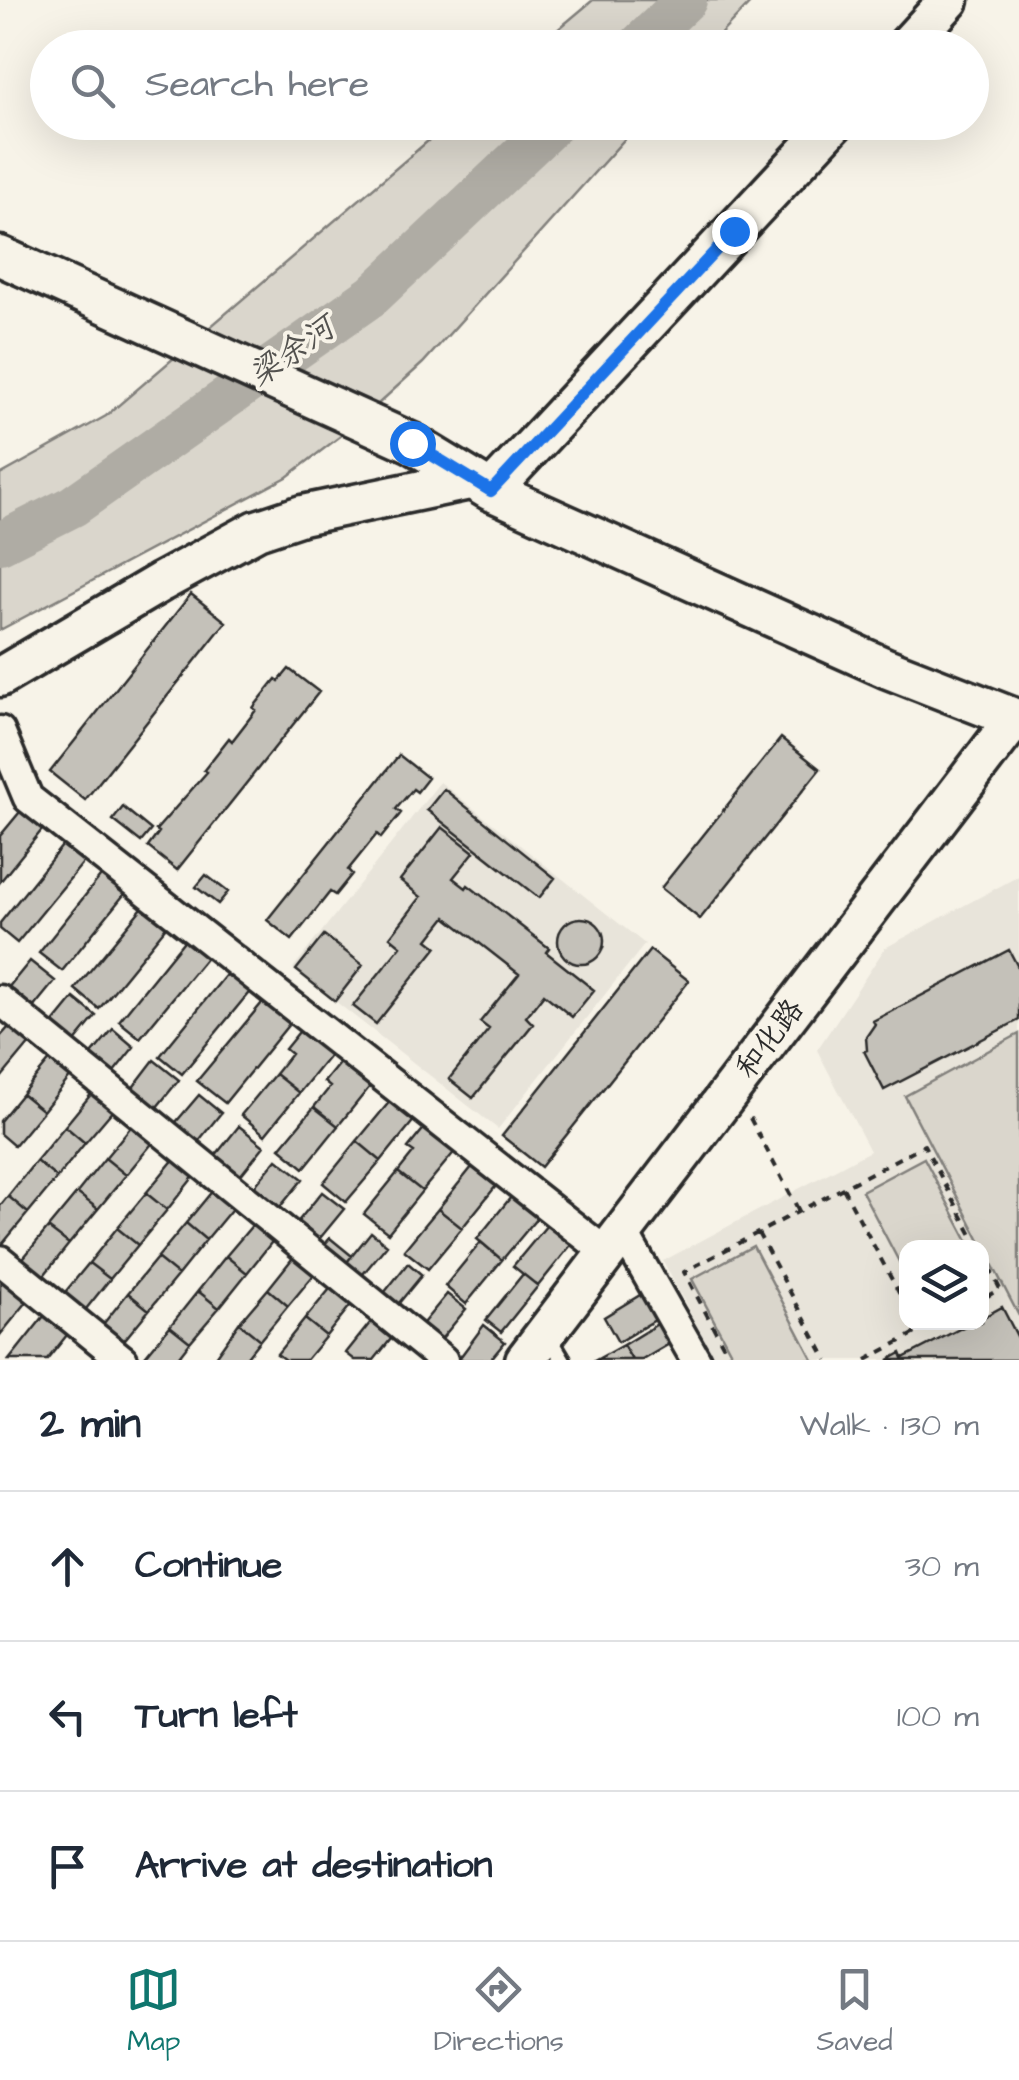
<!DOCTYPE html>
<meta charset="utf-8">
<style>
body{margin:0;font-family:"Architects Daughter","LXGW WenKai TC",sans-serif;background:#f6f6f7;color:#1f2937}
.controls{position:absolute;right:30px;bottom:30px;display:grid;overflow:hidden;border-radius:20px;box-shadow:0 10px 40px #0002}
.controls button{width:90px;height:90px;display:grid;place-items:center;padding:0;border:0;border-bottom:2px solid #e0e1e3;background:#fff;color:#1f2937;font:50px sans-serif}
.stop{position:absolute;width:30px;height:30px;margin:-22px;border:8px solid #1a73e8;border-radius:50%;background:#fff}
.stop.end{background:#1a73e8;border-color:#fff;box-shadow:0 2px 10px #0008}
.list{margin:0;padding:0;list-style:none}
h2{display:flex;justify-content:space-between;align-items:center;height:130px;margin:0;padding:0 40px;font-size:42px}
h2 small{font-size:32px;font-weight:400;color:#747a83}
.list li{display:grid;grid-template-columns:65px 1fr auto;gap:30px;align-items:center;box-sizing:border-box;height:150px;padding:0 40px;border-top:2px solid #e0e1e3}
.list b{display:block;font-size:38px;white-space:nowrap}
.list em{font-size:32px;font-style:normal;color:#747a83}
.icon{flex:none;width:55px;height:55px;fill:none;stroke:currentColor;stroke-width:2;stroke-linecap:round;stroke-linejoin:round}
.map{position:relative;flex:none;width:1019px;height:1360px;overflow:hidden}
.search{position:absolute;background:#fff;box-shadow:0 10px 40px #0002;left:30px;right:30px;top:30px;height:110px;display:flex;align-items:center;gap:25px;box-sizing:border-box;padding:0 35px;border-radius:55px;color:#747a83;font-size:38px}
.sheet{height:580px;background:#fff}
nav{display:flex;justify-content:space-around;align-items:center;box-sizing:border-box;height:140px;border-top:2px solid #e0e1e3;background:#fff;font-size:28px;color:#747a83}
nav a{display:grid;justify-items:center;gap:5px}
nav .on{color:#0f766e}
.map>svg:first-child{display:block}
</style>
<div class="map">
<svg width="1019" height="1360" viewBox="0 0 1019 1360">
<rect width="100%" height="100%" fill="#f7f3e8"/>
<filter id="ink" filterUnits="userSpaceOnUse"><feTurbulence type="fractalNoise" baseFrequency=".01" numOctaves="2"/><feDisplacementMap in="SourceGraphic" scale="20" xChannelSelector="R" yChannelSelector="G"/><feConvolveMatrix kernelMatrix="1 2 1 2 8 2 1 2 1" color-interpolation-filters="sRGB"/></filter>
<g filter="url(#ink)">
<path fill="#e8e4da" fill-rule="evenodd" d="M440,782L645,944L498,1129L293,968Z
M1019,876V1360H715L663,1261L870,1151L817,1050L885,948ZM906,1248H982V1322H906Z"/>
<path fill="#dad6cc" stroke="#82807c" stroke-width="2.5" d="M593,0H753L708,47H537Z
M449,123H639L423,363L355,425L287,477L0,630V475L106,416Z
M1019,1034V1316L905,1096Z
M924,1158L971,1247L906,1248V1275L862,1191Z
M753,1246L813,1360H735L692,1279Z"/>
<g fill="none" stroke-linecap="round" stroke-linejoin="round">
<path stroke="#afaca4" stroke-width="42" d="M636,48L686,0
M0,543L73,506L373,295L556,122"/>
</g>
<path fill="#c4c1b9" stroke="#2b2b2b" stroke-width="2.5" d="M191,594L226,622L85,800L50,772Z
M289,669L319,692L177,870L148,847L159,832L156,830L207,772L204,770L229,738L232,741L256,710L253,708L276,679L279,681Z
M781,738L820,769L700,919L661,888Z
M399,755L428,778L417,792L413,789L396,809L401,813L381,838L377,834L348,870L352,874L335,895L330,892L292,940L267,920Z
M444,789L555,878L539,898L427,810Z
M24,807L46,825L0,882V836Z
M123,807L151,830L141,842L113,820Z
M442,827L474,852L453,878L466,888L468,885L549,948L546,952L594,990L572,1017L544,994L526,1017L533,1024L473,1098L449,1079L489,1029L480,1022L519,974L446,917L428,940L437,947L376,1024L353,1006L401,946L390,937L421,897L400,880Z
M66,841L87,858L17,943L0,929V923Z
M104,872L127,891L62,971L39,953Z
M206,875L228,892L218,904L196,887Z
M146,903L170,922L99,1009L75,989Z
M558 941a23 23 0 1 1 46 0a23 23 0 1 1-46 0Z
M324,935L363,965L335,1001L296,970Z
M187,937L209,954L140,1038L119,1021Z
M650,950L689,981L541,1167L502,1136Z
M1009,950L1019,969V1020L884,1090L864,1051L867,1050L866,1037L875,1024L873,1021Z
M30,961L55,981L28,1014L3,994Z
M229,971L252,989L182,1074L160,1056Z
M267,997L294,1018L225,1103L197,1081Z
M74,998L96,1016L69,1049L47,1031Z
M9,1027L30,1043L1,1078L0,1037Z
M303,1027L333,1051L299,1093L275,1074L291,1054L285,1049Z
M113,1029L134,1047L109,1078L87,1060Z
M51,1059L71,1076L43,1111L22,1094Z
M154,1060L179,1080L152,1113L128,1094Z
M342,1060L372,1084L338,1126L314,1107L330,1087L324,1082Z
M275,1074L299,1093L265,1135L241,1115Z
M93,1092L114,1109L85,1143L65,1126Z
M22,1094L43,1111L14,1146L0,1134V1121Z
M199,1095L221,1113L193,1148L170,1129Z
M391,1100L415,1119L381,1161L357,1141Z
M314,1107L338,1126L304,1168L280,1148Z
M134,1123L155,1140L126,1175L105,1158Z
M65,1126L85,1143L57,1178L36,1161Z
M239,1126L264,1146L236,1181L211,1161Z
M426,1126L456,1150L422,1191L398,1172L414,1152L408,1148Z
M357,1141L381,1161L346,1202L323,1183Z
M105,1158L126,1175L98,1209L77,1193Z
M175,1158L195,1175L167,1210L146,1193Z
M277,1159L303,1179L275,1213L249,1193Z
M36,1161L57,1178L28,1213L8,1196Z
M472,1167L496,1186L462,1228L438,1209Z
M398,1172L422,1191L388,1233L364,1214Z
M214,1189L235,1205L206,1240L186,1223Z
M322,1192L344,1209L316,1243L295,1225Z
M77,1193L98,1209L69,1244L48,1228Z
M146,1193L167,1210L138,1245L117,1228Z
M8,1196L28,1213L0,1247V1206Z
M511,1197L537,1218L502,1260L477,1239Z
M438,1209L462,1228L428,1269L404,1250Z
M255,1222L275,1238L247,1273L226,1256Z
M186,1223L206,1240L178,1275L157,1258Z
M547,1225L571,1245L538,1286L513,1266Z
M48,1228L69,1244L41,1279L20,1262Z
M117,1228L138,1245L110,1279L89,1263Z
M371,1232L387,1245L358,1280L343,1267Z
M330,1238L352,1256L343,1267L321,1249Z
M481,1242L502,1260L466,1304L445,1286Z
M296,1254L317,1271L288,1306L268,1289Z
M226,1256L247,1273L219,1308L198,1291Z
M157,1258L178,1275L149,1310L128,1293Z
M89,1263L110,1279L82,1314L61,1297Z
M408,1263L422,1275L394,1309L380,1298Z
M523,1274L538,1286L501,1332L486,1320Z
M5,1276L31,1297L0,1335V1283Z
M334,1284L354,1301L326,1336L305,1319Z
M268,1289L288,1306L260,1340L239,1323Z
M198,1291L219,1308L190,1342L170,1326Z
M645,1292L660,1317L618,1342L604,1317Z
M128,1293L149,1310L121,1344L100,1328Z
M447,1294L466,1309L438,1343L419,1328Z
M1002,1307L1019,1340V1360H888L901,1353L903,1358L973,1322H982V1318Z
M48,1311L71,1330L47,1360H9Z
M374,1318L395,1334L374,1360H355L346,1353Z
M305,1319L326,1336L306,1360H285L277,1354Z
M664,1320L676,1340L642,1360H632L623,1345Z
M239,1323L260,1340L244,1360H213Z
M484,1325L505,1342L490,1360H458Z
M170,1326L190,1342L176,1360H142Z
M623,1345L632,1360H596Z"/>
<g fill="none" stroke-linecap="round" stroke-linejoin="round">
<g stroke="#2b2b2b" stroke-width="21">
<path id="lane" d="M548,1335L563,1360"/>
</g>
<g stroke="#2b2b2b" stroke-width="35">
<path id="street" d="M0,731L28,798L607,1253
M0,1000L443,1360
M623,1232L696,1360
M0,1260L123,1360"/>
</g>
<g stroke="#2b2b2b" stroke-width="45">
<path id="secondary" d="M905,48L949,0
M0,256L412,443L491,491L886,668L1019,720
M491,491L835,122
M0,677L161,582L257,530L302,515L470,480
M525,1360L1015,718"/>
</g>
<path stroke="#2b2b2b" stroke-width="4" stroke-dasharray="8 8" stroke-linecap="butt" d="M750,1118L799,1211
M843,1188L906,1306
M758,1233L827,1360
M982,1253L1000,1289L982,1299
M731,1360L684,1272L924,1145L979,1248
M866,1360L936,1322"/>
<use href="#lane" stroke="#f7f3e8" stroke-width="14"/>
<use href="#street" stroke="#f7f3e8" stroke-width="28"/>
<use href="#secondary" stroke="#f7f3e8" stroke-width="38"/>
</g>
</g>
<g fill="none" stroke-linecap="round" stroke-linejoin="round" filter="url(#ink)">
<path stroke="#1a73e8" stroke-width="12" d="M412,443L491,491L734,231"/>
</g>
<g text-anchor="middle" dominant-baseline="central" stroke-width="8" stroke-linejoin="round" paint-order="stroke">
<g font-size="30" fill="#2b2b2b" stroke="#f7f3e8">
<text transform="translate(770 1039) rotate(-53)">和化路</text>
</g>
<g font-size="32" font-style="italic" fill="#53524f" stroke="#f7f3e8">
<text transform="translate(292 352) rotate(-35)">梁余河</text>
</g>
</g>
</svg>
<div class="controls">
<button><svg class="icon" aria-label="layers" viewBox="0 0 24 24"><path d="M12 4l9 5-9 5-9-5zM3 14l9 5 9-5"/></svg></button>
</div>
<div class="stop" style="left:412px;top:443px"></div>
<div class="stop end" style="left:734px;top:231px"></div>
<div class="search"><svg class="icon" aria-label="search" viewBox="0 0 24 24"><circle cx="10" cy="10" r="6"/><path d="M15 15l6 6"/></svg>Search here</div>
</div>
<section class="sheet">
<h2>2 min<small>Walk · 130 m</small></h2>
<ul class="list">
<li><svg class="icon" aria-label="ahead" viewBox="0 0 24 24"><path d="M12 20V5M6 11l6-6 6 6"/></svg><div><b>Continue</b></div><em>30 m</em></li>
<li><svg class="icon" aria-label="left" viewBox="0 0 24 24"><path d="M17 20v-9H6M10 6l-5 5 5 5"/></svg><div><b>Turn left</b></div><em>100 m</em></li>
<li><svg class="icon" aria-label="arrive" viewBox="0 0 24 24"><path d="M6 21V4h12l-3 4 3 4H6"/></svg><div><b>Arrive at destination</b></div></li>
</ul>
</section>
<nav>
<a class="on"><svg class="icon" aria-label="map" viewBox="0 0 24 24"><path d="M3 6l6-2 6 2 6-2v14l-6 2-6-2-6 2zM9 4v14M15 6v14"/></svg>Map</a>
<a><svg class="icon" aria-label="directions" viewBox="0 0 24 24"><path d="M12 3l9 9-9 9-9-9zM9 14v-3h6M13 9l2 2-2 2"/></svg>Directions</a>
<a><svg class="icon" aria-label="saved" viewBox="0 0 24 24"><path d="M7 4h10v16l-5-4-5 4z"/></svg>Saved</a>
</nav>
